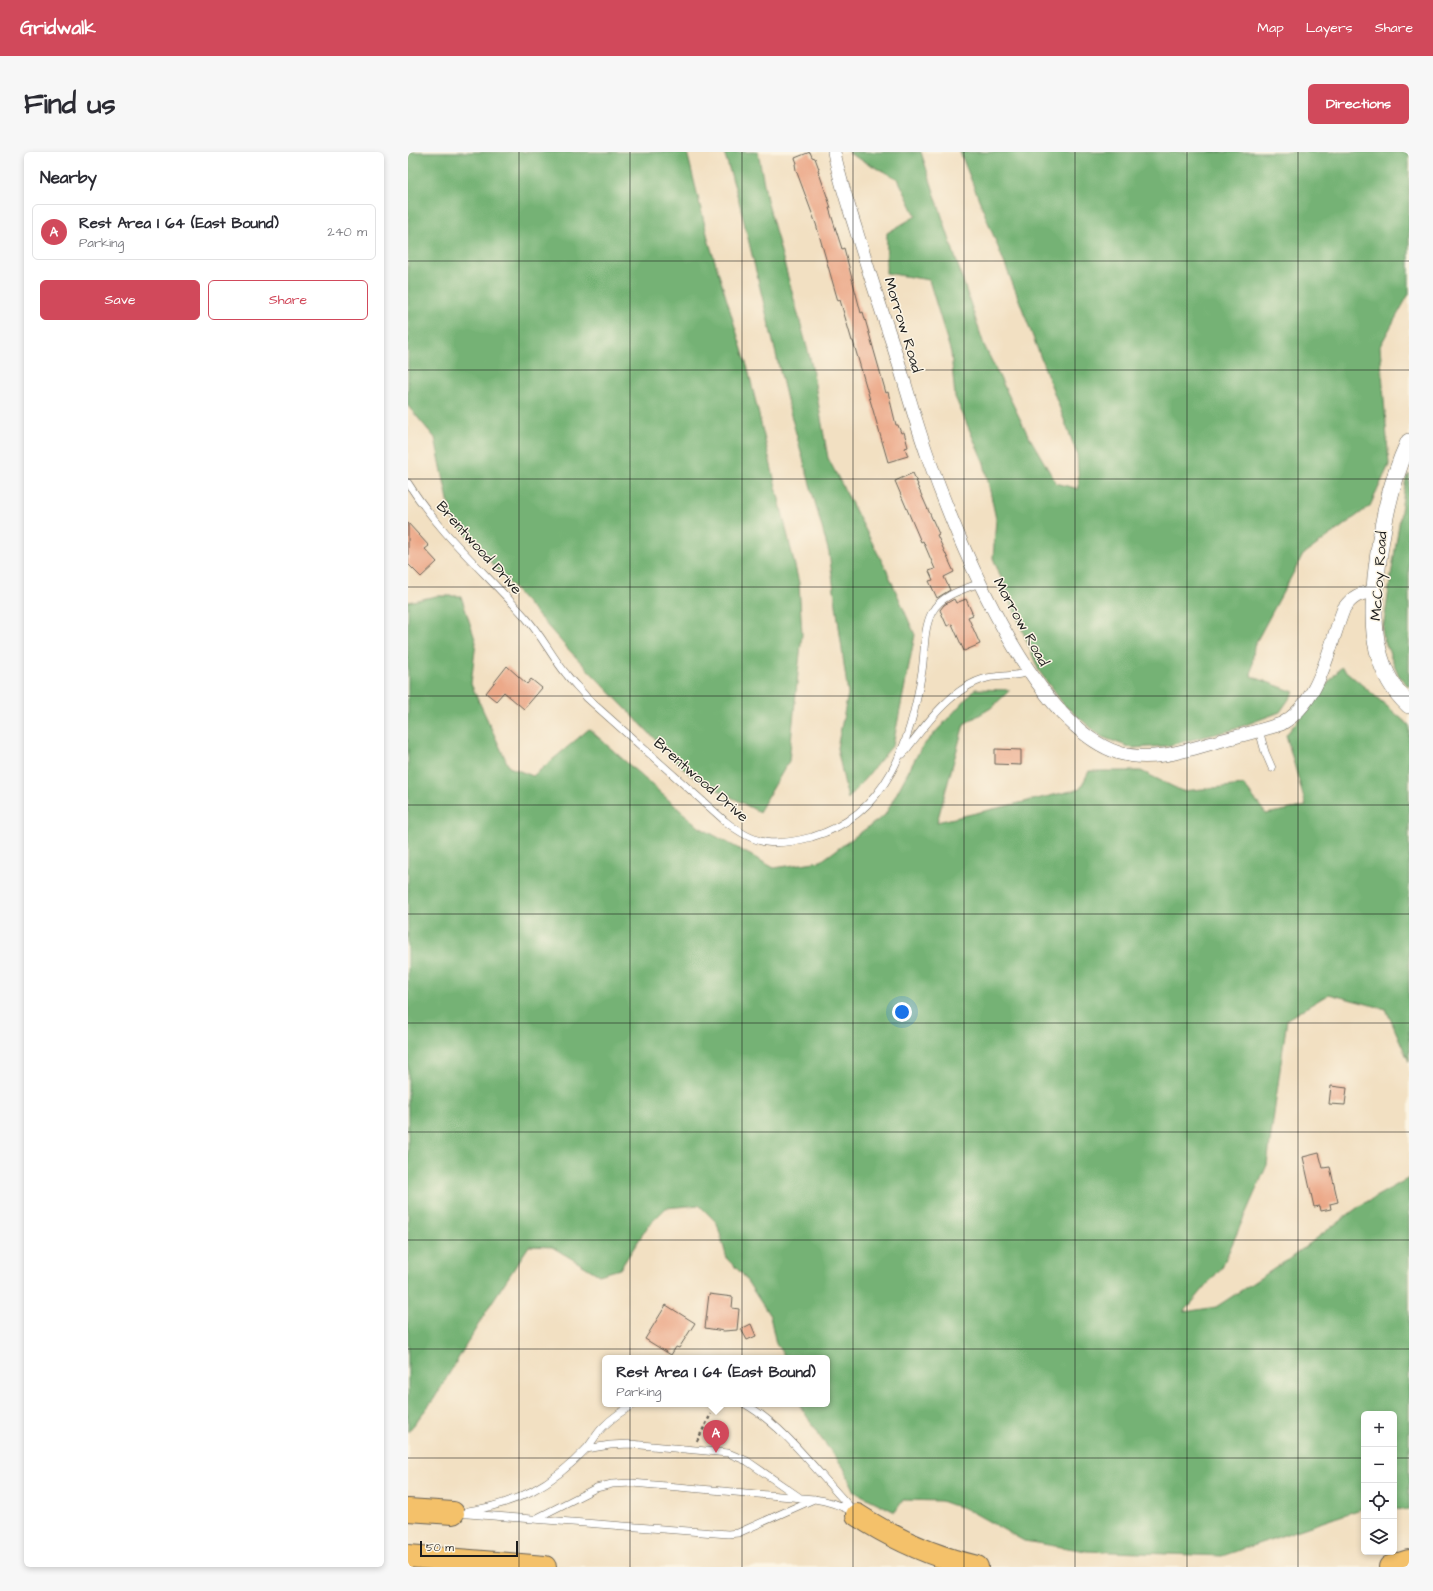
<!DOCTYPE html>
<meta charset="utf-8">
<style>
body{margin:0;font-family:"Architects Daughter",sans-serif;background:#f7f7f7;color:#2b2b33}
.controls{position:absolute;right:12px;bottom:12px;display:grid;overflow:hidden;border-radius:6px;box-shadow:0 2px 6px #0003}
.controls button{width:36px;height:36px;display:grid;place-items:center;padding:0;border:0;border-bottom:1px solid #e1e1e2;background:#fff;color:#2b2b33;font:20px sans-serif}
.scale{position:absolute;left:12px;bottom:10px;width:98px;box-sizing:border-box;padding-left:4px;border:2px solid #1c1c1c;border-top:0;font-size:11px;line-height:14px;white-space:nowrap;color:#1c1c1c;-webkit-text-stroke:3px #fcf5e5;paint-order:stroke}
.you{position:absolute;left:494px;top:860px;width:14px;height:14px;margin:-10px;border:3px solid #fff;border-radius:50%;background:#1a73e8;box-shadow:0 0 0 6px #1a73e833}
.badge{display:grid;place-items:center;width:26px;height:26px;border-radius:50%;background:#d1495b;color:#fff;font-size:13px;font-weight:700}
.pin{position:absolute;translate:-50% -33px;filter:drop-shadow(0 1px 2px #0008)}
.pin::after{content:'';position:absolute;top:21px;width:14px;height:12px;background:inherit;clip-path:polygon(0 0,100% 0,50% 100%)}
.popup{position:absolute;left:194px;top:1203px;width:228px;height:52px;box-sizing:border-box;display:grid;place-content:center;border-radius:6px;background:#fff;filter:drop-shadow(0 1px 3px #0005);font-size:13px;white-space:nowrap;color:#7c7c81}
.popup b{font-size:15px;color:#2b2b33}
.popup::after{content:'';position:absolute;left:50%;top:100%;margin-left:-8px;border:8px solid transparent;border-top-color:#fff}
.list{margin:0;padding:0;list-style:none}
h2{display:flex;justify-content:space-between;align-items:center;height:52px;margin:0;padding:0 16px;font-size:17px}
h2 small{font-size:13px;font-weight:400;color:#7c7c81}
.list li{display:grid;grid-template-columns:26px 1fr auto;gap:12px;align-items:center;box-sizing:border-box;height:56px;margin:0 8px 8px;padding:0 8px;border:1px solid #e1e1e2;border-radius:6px}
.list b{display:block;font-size:15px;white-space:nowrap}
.list p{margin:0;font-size:13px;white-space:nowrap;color:#7c7c81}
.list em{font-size:13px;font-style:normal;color:#7c7c81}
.actions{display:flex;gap:8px;padding:12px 16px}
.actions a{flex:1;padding:9px 0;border:1px solid #d1495b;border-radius:6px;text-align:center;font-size:14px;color:#d1495b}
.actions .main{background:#d1495b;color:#fff}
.icon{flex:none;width:22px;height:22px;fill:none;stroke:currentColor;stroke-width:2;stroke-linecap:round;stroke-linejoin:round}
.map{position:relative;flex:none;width:1001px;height:1415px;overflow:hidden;border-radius:6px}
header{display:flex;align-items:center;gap:24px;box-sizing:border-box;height:56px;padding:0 20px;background:#d1495b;color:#fff}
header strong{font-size:19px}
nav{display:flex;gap:22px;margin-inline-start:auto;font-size:14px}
.intro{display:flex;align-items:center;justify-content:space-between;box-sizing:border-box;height:96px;padding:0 24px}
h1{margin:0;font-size:28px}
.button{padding:10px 18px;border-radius:6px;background:#d1495b;color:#fff;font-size:14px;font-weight:700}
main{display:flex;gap:24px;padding:0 24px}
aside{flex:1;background:#fff;border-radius:6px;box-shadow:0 2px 6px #0003}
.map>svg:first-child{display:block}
</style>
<header>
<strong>Gridwalk</strong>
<nav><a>Map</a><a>Layers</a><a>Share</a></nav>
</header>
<div class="intro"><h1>Find us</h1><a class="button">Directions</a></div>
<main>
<aside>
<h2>Nearby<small></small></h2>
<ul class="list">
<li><span class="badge">A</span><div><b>Rest Area I 64 (East Bound)</b><p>Parking</p></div><em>240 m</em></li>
</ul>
<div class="actions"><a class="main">Save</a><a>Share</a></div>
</aside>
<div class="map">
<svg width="1001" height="1415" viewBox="0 0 1001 1415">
<rect width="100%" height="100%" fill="#fcf5e5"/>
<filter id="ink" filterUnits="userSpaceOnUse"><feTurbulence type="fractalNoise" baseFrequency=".025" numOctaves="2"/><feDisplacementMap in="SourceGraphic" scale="8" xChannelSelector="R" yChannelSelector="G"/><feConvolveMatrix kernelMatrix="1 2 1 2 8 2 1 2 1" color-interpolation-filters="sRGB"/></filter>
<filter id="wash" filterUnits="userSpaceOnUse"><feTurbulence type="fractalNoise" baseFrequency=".012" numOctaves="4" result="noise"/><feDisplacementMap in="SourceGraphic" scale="16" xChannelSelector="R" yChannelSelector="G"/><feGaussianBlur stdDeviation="0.9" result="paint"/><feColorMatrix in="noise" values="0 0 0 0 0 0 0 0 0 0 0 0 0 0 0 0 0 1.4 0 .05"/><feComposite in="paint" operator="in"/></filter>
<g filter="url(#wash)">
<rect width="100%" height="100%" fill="#f2e0c2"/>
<path fill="#74b274" stroke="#486748" d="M0,0H279L301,90L340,217L391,431L394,482L381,609L351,660L282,623L160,497L44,367L27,286L0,254Z
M316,0H350L359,48L403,210L420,306L479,419L507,483L485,593L440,647L429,596L440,542L421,401L381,256L331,49Z
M441,0H513L576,193L618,279L648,331L671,337L669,302L608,140L552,0H1001V142L972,194L981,313L962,354L895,403L846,494L843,524L886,540L872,560L824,578L758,594L724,596L694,585L656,553L631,519L585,406L588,367L576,311L547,245L543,201L521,128L478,121L479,81L508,64L490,27L442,2Z
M1001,322V535L991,524L974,483L998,326Z
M28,444H53L68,490L63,532L101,615L125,624L181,577L291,675L366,716L413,709L477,663L513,596L567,537L602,538L583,556L556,572L529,670L672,637L681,619H733L774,639L836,633L858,662L898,654L878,583L933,515L1001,573V910L978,857L921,842L879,867L859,1013L814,1115L776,1160L808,1155L881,1107L953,1053L1001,1026V1358L986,1357V1262H956V1356L814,1404L678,1399L616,1389L564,1360L533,1349L495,1348L487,1360L447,1340L436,1316L412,1285L391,1252H419V1206H378L368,1192L362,1164L335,1123L319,1107L309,1071L291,1053L258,1056L240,1074L212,1117L191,1123L144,1095L121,1094L82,1153L26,1247L0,1280V450Z"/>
<g id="blocks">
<path fill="#eca989" d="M402,0L404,5L407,6L411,17L410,18L423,56H421L434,97L436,96L453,161L455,160L478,241L480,240L488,273H490L493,281L496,280L500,295L497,296L500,304L480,310L445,189H444L432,148L430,149L408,72L388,18L387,12L389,11L387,6Z
M505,321L510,333H509L531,382L529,383L546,420L536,425L542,438L529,446L521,429L525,428L521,419L527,417L515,389L513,390L487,329Z
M0,371L21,394L17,397L29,410L13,425L0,412Z
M546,447L548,451L558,447L565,463L560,465L572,492L556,499L544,472L539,474L532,458L536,453Z
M99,514L119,532L123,527L134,536L116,557L96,540L88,549L78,541Z
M587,597L613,598V613L587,612Z
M923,934L939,936L937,953L921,952Z
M911,1001L915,1016L922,1015L930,1050L922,1052L923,1057L913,1059L912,1054L906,1055L895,1005Z
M301,1142L325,1145L324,1156L331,1157L329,1178L316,1179L297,1176Z
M258,1153L287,1171L271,1196L268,1195L263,1203L237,1187Z
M343,1172L348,1184L339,1188L333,1177Z"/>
</g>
</g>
<g filter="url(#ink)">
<use href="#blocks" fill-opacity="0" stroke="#676156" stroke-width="1"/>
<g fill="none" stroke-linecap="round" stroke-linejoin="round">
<g stroke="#676156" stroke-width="8">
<path id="service" d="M0,331C32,382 78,421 118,466C134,484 144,505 159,523C165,531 173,538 179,546L317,669C348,694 366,695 404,685C480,663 503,589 514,519C517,500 515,477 524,460C533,443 556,437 572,431
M851,578L857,600L864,616
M495,602C516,575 543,535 579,526C593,523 607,525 621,520
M337,1252C380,1277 409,1321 444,1357
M178,1297L202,1293L222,1292L320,1301L339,1309L391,1345
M60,1359C108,1352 144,1333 178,1297C184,1291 188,1282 195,1275C204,1266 215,1258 227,1252
M47,1361L320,1382L330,1381L406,1347
M129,1366L188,1336L204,1332L224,1331L406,1347C422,1349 434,1354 447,1361"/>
</g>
<g stroke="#676156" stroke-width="14">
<path id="minor" d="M426,0C431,26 440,52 448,78C459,114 471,151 483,187C496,226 506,266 520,305C549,386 623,573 711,601C746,611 782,597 815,588C835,583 854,578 873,572C913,550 920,496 936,456C944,445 952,440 967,440"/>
</g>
<g stroke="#676156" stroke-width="18">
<path id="tertiary" d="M1001,290C981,333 973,378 968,425C966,448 964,475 970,498C975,519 985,538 1001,553"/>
</g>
<g stroke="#676156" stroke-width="24">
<path id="motorway" d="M0,1358L45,1361
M449,1363C486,1387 526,1405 569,1415
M0,1404L137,1415
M982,1415L1001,1409"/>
</g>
<path stroke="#676156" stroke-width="2.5" stroke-dasharray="3 3" stroke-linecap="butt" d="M289,1289L303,1262"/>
<use href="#service" stroke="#fff" stroke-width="7"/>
<use href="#minor" stroke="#fff" stroke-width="13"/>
<use href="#tertiary" stroke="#fff" stroke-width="17"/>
<use href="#motorway" stroke="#f4c16a" stroke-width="22"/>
</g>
</g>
<path fill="none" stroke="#1c1c1c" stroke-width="1" stroke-opacity="0.55" d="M111,0V1415M222,0V1415M334,0V1415M445,0V1415M556,0V1415M667,0V1415M779,0V1415M890,0V1415M0,109H1001M0,218H1001M0,327H1001M0,435H1001M0,544H1001M0,653H1001M0,762H1001M0,871H1001M0,980H1001M0,1088H1001M0,1197H1001M0,1306H956M986,1306H1001"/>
<g text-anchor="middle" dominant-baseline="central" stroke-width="3" stroke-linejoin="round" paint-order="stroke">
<g font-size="15" fill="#1c1c1c" stroke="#fcf5e5">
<text transform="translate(495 173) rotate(73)">Morrow Road</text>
<text transform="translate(71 396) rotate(48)">Brentwood Drive</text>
<text transform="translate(971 424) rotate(-86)">McCoy Road</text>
<text transform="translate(613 470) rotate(61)">Morrow Road</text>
<text transform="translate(293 628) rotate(41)">Brentwood Drive</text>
</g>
</g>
</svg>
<div class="controls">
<button>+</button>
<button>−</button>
<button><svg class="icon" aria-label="locate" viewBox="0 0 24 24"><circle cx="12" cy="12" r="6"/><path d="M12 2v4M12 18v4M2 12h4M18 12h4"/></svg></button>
<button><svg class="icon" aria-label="layers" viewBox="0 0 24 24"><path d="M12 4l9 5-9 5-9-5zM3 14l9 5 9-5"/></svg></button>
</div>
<div class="scale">50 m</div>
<div class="you"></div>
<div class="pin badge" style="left:308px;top:1301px">A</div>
<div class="popup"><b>Rest Area I 64 (East Bound)</b>Parking</div>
</div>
</main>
